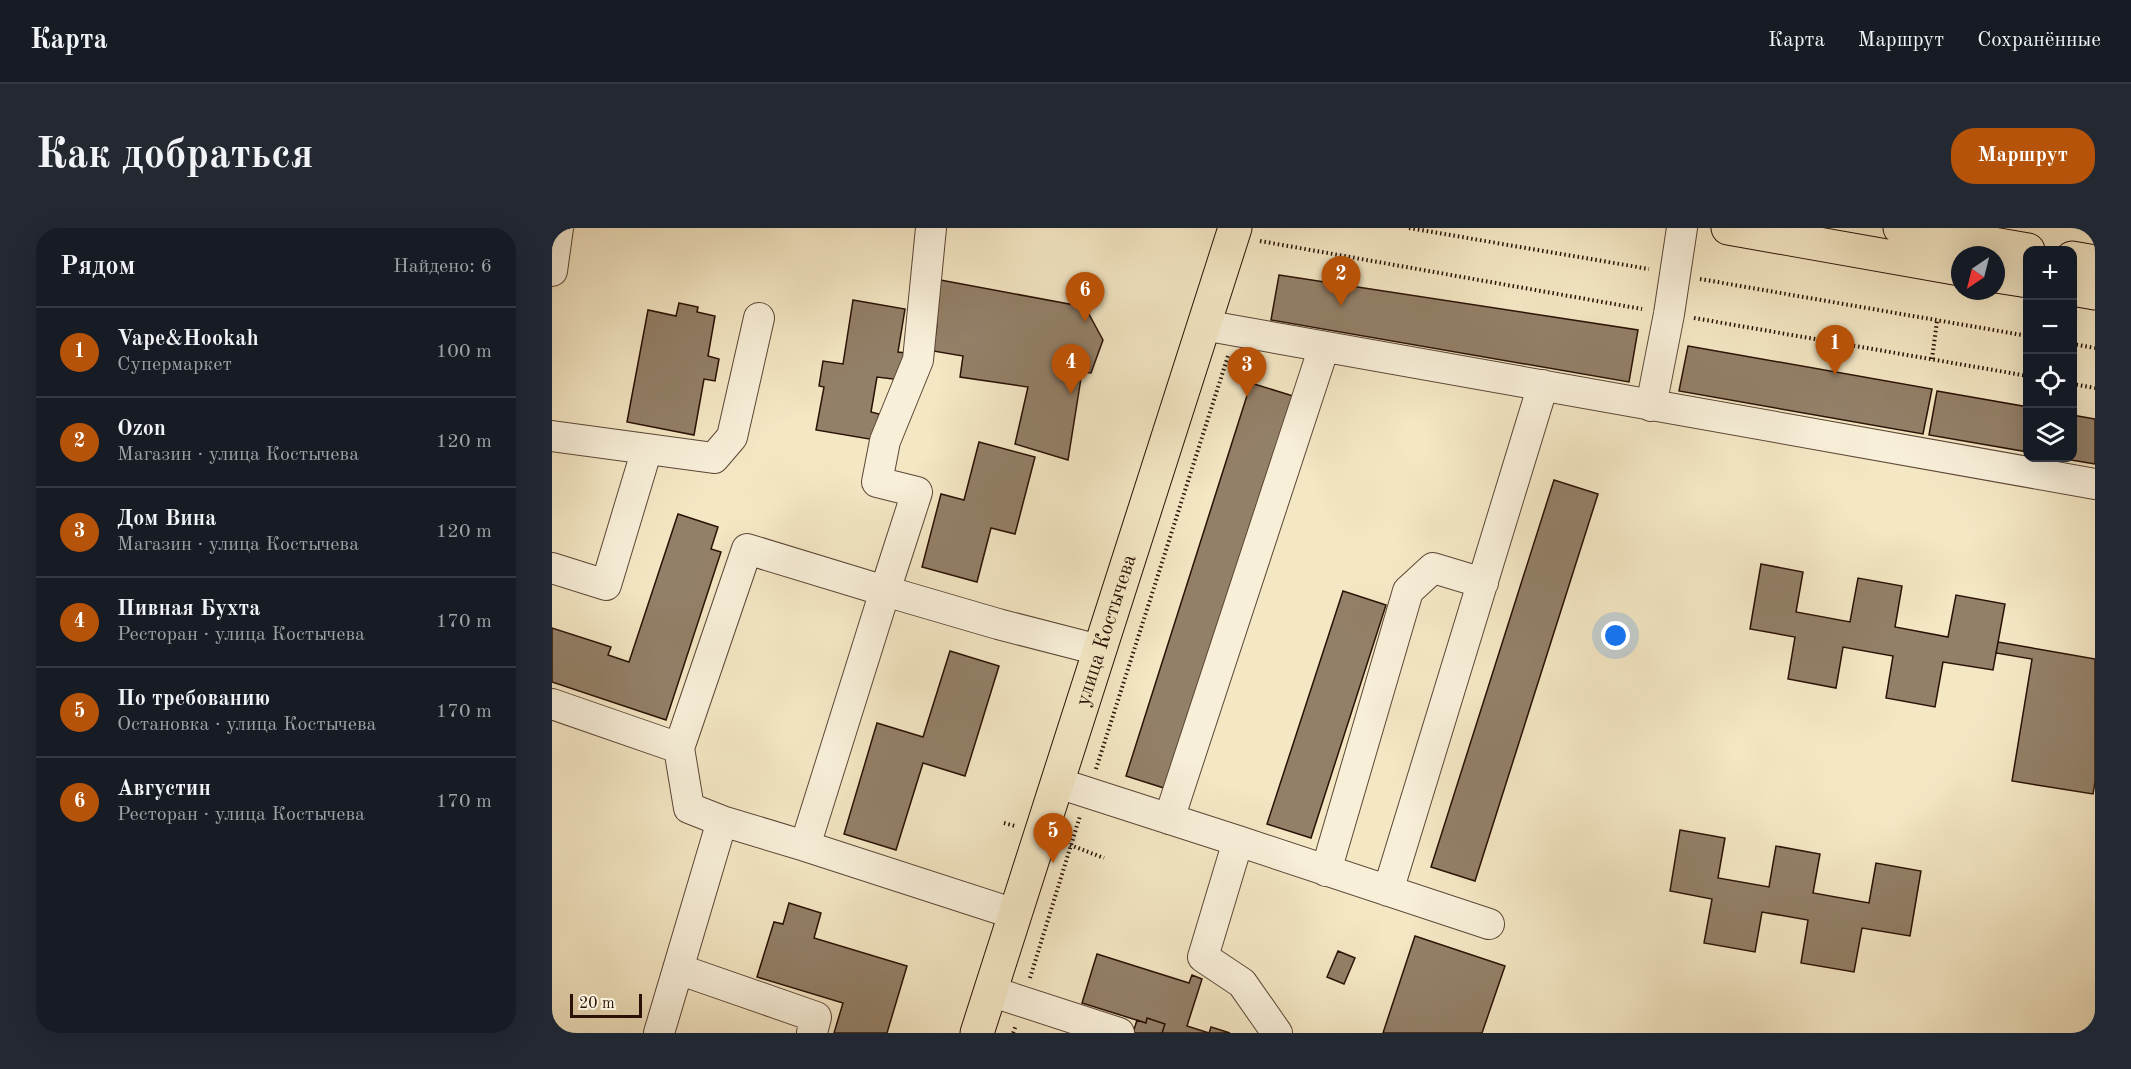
<!DOCTYPE html>
<html lang="ru">
<meta charset="utf-8">
<style>
body{margin:0;font-family:"Old Standard TT",serif;background:#242831;color:#f1f3f6}
.controls{position:absolute;right:18px;top:18px;display:grid;overflow:hidden;border-radius:12px;box-shadow:0 6px 24px #0002}
.controls button{width:54px;height:54px;display:grid;place-items:center;padding:0;border:0;border-bottom:2px solid #363941;background:#171b24;color:#f1f3f6;font:30px sans-serif}
.compass{position:absolute;left:1399px;top:18px;width:54px;height:54px;border-radius:50%;background:#171b24;box-shadow:0 6px 24px #0002;rotate:215deg}
.scale{position:absolute;left:18px;bottom:15px;width:72px;box-sizing:border-box;padding-left:6px;border:3px solid #2a1105;border-top:0;font-size:16px;line-height:21px;white-space:nowrap;color:#2a1105;-webkit-text-stroke:4px #f8efd9;paint-order:stroke}
.you{position:absolute;left:1064px;top:408px;width:21px;height:21px;margin:-15px;border:4px solid #fff;border-radius:50%;background:#1a73e8;box-shadow:0 0 0 9px #1a73e833}
.badge{display:grid;place-items:center;width:39px;height:39px;border-radius:50%;background:#b45309;color:#fff;font-size:20px;font-weight:700}
.pin{position:absolute;translate:-50% -50px;filter:drop-shadow(0 2px 3px #0008)}
.pin::after{content:'';position:absolute;top:32px;width:21px;height:18px;background:inherit;clip-path:polygon(0 0,100% 0,50% 100%)}
.list{margin:0;padding:0;list-style:none}
h2{display:flex;justify-content:space-between;align-items:center;height:78px;margin:0;padding:0 24px;font-size:26px}
h2 small{font-size:20px;font-weight:400;color:#9ea1a6}
.list li{display:grid;grid-template-columns:39px 1fr auto;gap:18px;align-items:center;box-sizing:border-box;height:90px;padding:0 24px;border-top:2px solid #363941}
.list b{display:block;font-size:22px;white-space:nowrap}
.list p{margin:0;font-size:20px;white-space:nowrap;color:#9ea1a6}
.list em{font-size:20px;font-style:normal;color:#9ea1a6}
.icon{flex:none;width:33px;height:33px;fill:none;stroke:currentColor;stroke-width:2;stroke-linecap:round;stroke-linejoin:round}
.map{position:relative;flex:none;width:1543px;height:805px;overflow:hidden;border-radius:24px}
header{display:flex;align-items:center;gap:36px;box-sizing:border-box;height:84px;padding:0 30px;background:#171b24;border-bottom:2px solid #363941}
header strong{font-size:28px}
nav{display:flex;gap:33px;margin-inline-start:auto;font-size:21px}
.intro{display:flex;align-items:center;justify-content:space-between;box-sizing:border-box;height:144px;padding:0 36px}
h1{margin:0;font-size:42px}
.button{padding:15px 27px;border-radius:24px;background:#b45309;color:#fff;font-size:21px;font-weight:700}
main{display:flex;gap:36px;padding:0 36px}
aside{flex:1;background:#171b24;border-radius:24px;box-shadow:0 6px 24px #0002}
.map>svg:first-child{display:block}
</style>
<header>
<strong>Карта</strong>
<nav><a>Карта</a><a>Маршрут</a><a>Сохранённые</a></nav>
</header>
<div class="intro"><h1>Как добраться</h1><a class="button">Маршрут</a></div>
<main>
<aside>
<h2>Рядом<small>Найдено: 6</small></h2>
<ul class="list">
<li><span class="badge">1</span><div><b>Vape&amp;Hookah</b><p>Супермаркет</p></div><em>100 m</em></li>
<li><span class="badge">2</span><div><b>Ozon</b><p>Магазин · улица Костычева</p></div><em>120 m</em></li>
<li><span class="badge">3</span><div><b>Дом Вина</b><p>Магазин · улица Костычева</p></div><em>120 m</em></li>
<li><span class="badge">4</span><div><b>Пивная Бухта</b><p>Ресторан · улица Костычева</p></div><em>170 m</em></li>
<li><span class="badge">5</span><div><b>По требованию</b><p>Остановка · улица Костычева</p></div><em>170 m</em></li>
<li><span class="badge">6</span><div><b>Августин</b><p>Ресторан · улица Костычева</p></div><em>170 m</em></li>
</ul>
</aside>
<div class="map">
<svg width="1543" height="805" viewBox="0 0 1543 805">
<rect width="100%" height="100%" fill="#f4e7c4"/>
<filter id="stains"><feTurbulence type="fractalNoise" baseFrequency=".00333" numOctaves="4"/><feColorMatrix values="0 0 0 0 .2 0 0 0 0 .09 0 0 0 0 .02 0 0 0 .5 -.17"/></filter>
<radialGradient id="worn" r=".72"><stop offset=".6" stop-color="#630" stop-opacity="0"/><stop offset="1" stop-color="#630" stop-opacity=".3"/></radialGradient>
<path fill="#938068" stroke="#2a1105" stroke-width="1.5" d="M727,47L1086,102L1077,154L719,92Z
M383,51L533,79L551,112L539,145L530,144L516,232L463,216L476,159L408,149L411,128L381,123L385,97L376,96Z
M301,72L353,81L346,124L354,125L349,152L325,149L319,184L327,186L323,212L264,202L272,159L267,158L271,133L291,136Z
M127,75L146,79L145,84L163,88L156,128L167,131L163,153L152,151L142,207L75,194L96,82L124,88Z
M1136,118L1380,161L1371,206L1127,163Z
M699,155L741,168L615,561L574,548Z
M1385,163L1476,179V224L1377,207Z
M1520,187L1543,191V236L1507,230H1520Z
M427,214L483,229L463,306L439,300L425,354L370,339L389,266L412,272Z
M1002,252L1046,266L923,653L879,639Z
M126,286L166,299L159,321L169,324L114,492L0,454V400L59,419L56,427L77,434Z
M1209,336L1251,344L1244,384L1298,394L1306,350L1350,358L1343,399L1396,409L1404,367L1453,376L1441,442L1391,434L1383,479L1334,470L1341,428L1291,419L1284,460L1236,451L1243,409L1198,401Z
M791,363L834,377L759,610L715,596Z
M1446,414L1543,431V554L1541,566L1460,553L1480,431L1444,425Z
M398,423L447,438L413,548L371,535L344,622L292,606L325,495L371,509Z
M1128,602L1173,610L1166,650L1217,659L1224,618L1268,626L1261,665L1317,675L1324,635L1369,643L1358,708L1310,700L1302,744L1249,735L1256,692L1210,684L1203,724L1152,715L1160,671L1118,663Z
M237,675L269,685L262,710L355,738L335,805H282L291,775L205,749L222,694L231,696Z
M863,708L953,738L930,805H831Z
M786,723L803,730L792,756L775,749Z
M545,726L637,755L640,747L650,751L635,798L657,805L659,799L678,805H610L613,796L595,790L594,795L530,775Z
M595,790L613,796L610,805H581L585,792L594,795Z"/>
<g fill="none" stroke-linecap="round" stroke-linejoin="round">
<g stroke="#5c4635" stroke-width="32">
<path id="minor" d="M0,43L6,0
M651,97L1543,256
M1099,178L1117,86L1130,0
M0,208L162,230L180,209L207,90
M0,340L54,357L95,221
M0,476L127,520L137,580L170,593
M127,520L195,321L333,363L365,264L325,254L333,213L366,132L379,0
M506,555L686,613L651,729L690,755L725,805
M617,591L772,119
M686,613L937,696
M774,643L856,363L881,340L931,355
M836,663L991,157
M463,686L253,618L333,363L446,396L547,422
M126,741L264,789L260,805
M438,763L567,805
M107,805L170,593L253,618"/>
</g>
<g stroke="#2a1105" stroke-width="35">
<g id="major">
<path d="M1176,0L1408,41"/>
<path d="M1348,0L1476,22"/>
<path d="M1520,30L1543,34"/>
<path d="M1444,48L1476,53"/>
<path d="M1520,61L1543,65"/>
<path id="s1" d="M425,805L683,0"/>
</g>
</g>
<path stroke="#2a1105" stroke-width="4" stroke-dasharray="1.5 3" stroke-linecap="butt" d="M857,0L1097,41
M708,13L1090,81
M1148,51L1476,108
M1142,90L1476,148
M1520,116L1543,120
M1380,131L1385,93
M1520,156L1543,160
M544,541L676,128
M452,595L463,598
M518,617L552,630
M478,750L528,588
M461,805L464,797"/>
<use href="#minor" stroke="#f8efd9" stroke-width="30"/>
<use href="#major" stroke="#f4e7c4" stroke-width="33"/>
</g>
<g text-anchor="middle" dominant-baseline="central" stroke-width="5" stroke-linejoin="round" paint-order="stroke">
<g font-size="21" fill="#2a1105" stroke="#f8efd9">
<text stroke="none"><textPath href="#s1" startOffset="423">улица Костычева</textPath></text>
</g>
</g>
<rect width="100%" height="100%" filter="url(#stains)"/>
<rect width="100%" height="100%" fill="url(#worn)"/>
</svg>
<div class="controls">
<button>+</button>
<button>−</button>
<button><svg class="icon" aria-label="locate" viewBox="0 0 24 24"><circle cx="12" cy="12" r="6"/><path d="M12 2v4M12 18v4M2 12h4M18 12h4"/></svg></button>
<button><svg class="icon" aria-label="layers" viewBox="0 0 24 24"><path d="M12 4l9 5-9 5-9-5zM3 14l9 5 9-5"/></svg></button>
</div>
<svg class="compass" viewBox="-18 -18 36 36"><path d="M0-13l5 13h-10z" fill="#e53935"/><path d="M0 13l5-13h-10z" fill="#9ea1a6"/></svg>
<div class="scale">20 m</div>
<div class="you"></div>
<div class="pin badge" style="left:1283px;top:147px">1</div>
<div class="pin badge" style="left:789px;top:78px">2</div>
<div class="pin badge" style="left:695px;top:169px">3</div>
<div class="pin badge" style="left:519px;top:166px">4</div>
<div class="pin badge" style="left:501px;top:635px">5</div>
<div class="pin badge" style="left:533px;top:94px">6</div>
</div>
</main>
